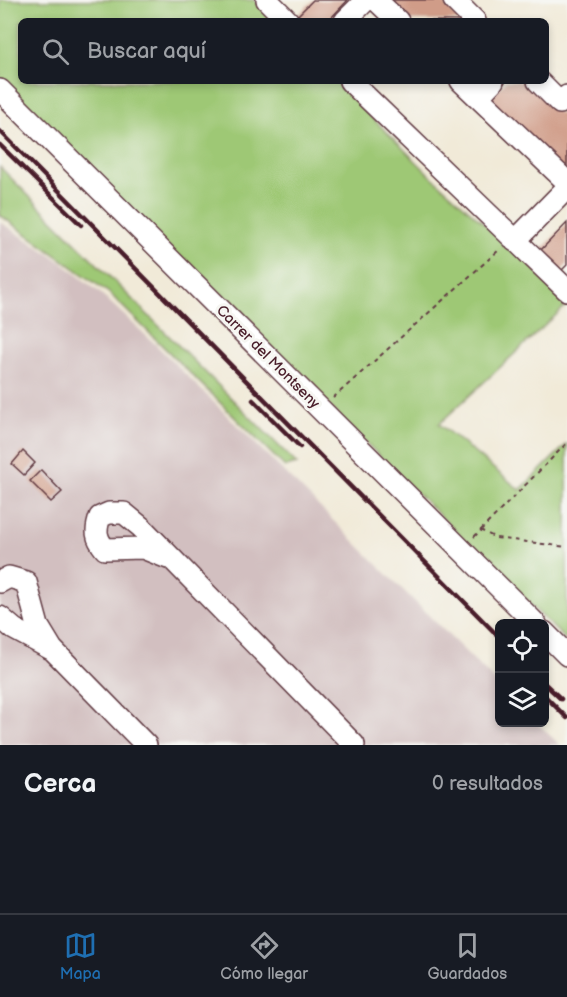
<!DOCTYPE html>
<html lang="es">
<meta charset="utf-8">
<style>
body{margin:0;font-family:"Balsamiq Sans",sans-serif;background:#242831;color:#f1f3f6}
.controls{position:absolute;right:18px;bottom:18px;display:grid;overflow:hidden;border-radius:9px;box-shadow:0 3px 9px #0003}
.controls button{width:54px;height:54px;display:grid;place-items:center;padding:0;border:0;border-bottom:2px solid #363941;background:#171b24;color:#f1f3f6;font:30px sans-serif}
.list{margin:0;padding:0;list-style:none}
h2{display:flex;justify-content:space-between;align-items:center;height:78px;margin:0;padding:0 24px;font-size:26px}
h2 small{font-size:20px;font-weight:400;color:#9ea1a6}
.icon{flex:none;width:33px;height:33px;fill:none;stroke:currentColor;stroke-width:2;stroke-linecap:round;stroke-linejoin:round}
.map{position:relative;flex:none;width:567px;height:745px;overflow:hidden}
.search{position:absolute;background:#171b24;box-shadow:0 3px 9px #0003;left:18px;right:18px;top:18px;height:66px;display:flex;align-items:center;gap:15px;box-sizing:border-box;padding:0 21px;border-radius:9px;color:#9ea1a6;font-size:22px}
.sheet{height:168px;background:#171b24}
nav{display:flex;justify-content:space-around;align-items:center;box-sizing:border-box;height:84px;border-top:2px solid #363941;background:#171b24;font-size:16px;color:#9ea1a6}
nav a{display:grid;justify-items:center;gap:3px}
nav .on{color:#1f6fb2}
.map>svg:first-child{display:block}
</style>
<div class="map">
<svg width="567" height="745" viewBox="0 0 567 745">
<rect width="100%" height="100%" fill="#f6f6f2"/>
<filter id="ink" filterUnits="userSpaceOnUse"><feTurbulence type="fractalNoise" baseFrequency=".0167" numOctaves="2"/><feDisplacementMap in="SourceGraphic" scale="12" xChannelSelector="R" yChannelSelector="G"/><feConvolveMatrix kernelMatrix="1 2 1 2 8 2 1 2 1" color-interpolation-filters="sRGB"/></filter>
<filter id="wash" filterUnits="userSpaceOnUse"><feTurbulence type="fractalNoise" baseFrequency=".008" numOctaves="4" result="noise"/><feDisplacementMap in="SourceGraphic" scale="24" xChannelSelector="R" yChannelSelector="G"/><feGaussianBlur stdDeviation="1.35" result="paint"/><feColorMatrix in="noise" values="0 0 0 0 0 0 0 0 0 0 0 0 0 0 0 0 0 1.4 0 .05"/><feComposite in="paint" operator="in"/></filter>
<g filter="url(#wash)">
<rect width="100%" height="100%" fill="#f1ead8"/>
<path fill="#d2bfc0" d="M0,222L57,259L99,292L153,342L499,685L500,722L537,723L560,745H0Z"/>
<path fill="#9ec874" stroke="#747450" stroke-width="1.5" d="M0,0H254L275,21H21V81H335L430,175L567,298V305L439,424L520,490L567,444V641L0,82Z
M0,167L297,464L285,467L109,293L0,215Z"/>
<g id="blocks">
<path fill="#d09c88" d="M313,0H348L328,21H304L298,15Z
M390,0H447L444,3L462,21H404Z
M506,81H527L560,114L567,106V167L560,173L487,101Z
M567,223V265L561,271L540,251Z
M23,451L35,463L24,475L12,464Z
M41,470L62,492L51,502L30,481Z"/>
</g>
</g>
<g filter="url(#ink)">
<use href="#blocks" fill-opacity="0" stroke="#633d45" stroke-width="1.5"/>
<g fill="none" stroke-linecap="round" stroke-linejoin="round">
<g stroke="#633d45" stroke-width="24">
<path id="minor" d="M267,0L288,21
M376,0L398,21
M454,0L475,21
M345,21L366,0
M350,81L567,290
M461,81L567,182
M538,81L560,103L567,96
M0,90L536,624
M478,97L493,81
M515,241L567,188
M168,558L143,548L105,549C96,538 95,531 100,517L109,513H124L141,527L354,745
M0,582L9,577L26,582L38,626L52,649L146,745
M0,617L14,629L51,649
M544,632L567,655"/>
</g>
<path stroke="#633d45" stroke-width="2" stroke-dasharray="4.5 4.5" stroke-linecap="butt" d="M333,398L499,250
M480,530L496,538L567,547
M474,537L567,443"/>
<use href="#minor" stroke="#fff" stroke-width="21"/>
<path stroke="#4a1f2b" stroke-width="4.5" d="M0,131L500,638
M0,145L81,225
M253,400L300,447
M544,683L561,699
M544,695L567,718"/>
</g>
</g>
<g text-anchor="middle" dominant-baseline="central" stroke-width="6" stroke-linejoin="round" paint-order="stroke">
<g font-size="15" fill="#4a1f2b" stroke="#f6f6f2">
<text transform="translate(268 357) rotate(45)">Carrer del Montseny</text>
</g>
</g>
</svg>
<div class="controls">
<button><svg class="icon" aria-label="locate" viewBox="0 0 24 24"><circle cx="12" cy="12" r="6"/><path d="M12 2v4M12 18v4M2 12h4M18 12h4"/></svg></button>
<button><svg class="icon" aria-label="layers" viewBox="0 0 24 24"><path d="M12 4l9 5-9 5-9-5zM3 14l9 5 9-5"/></svg></button>
</div>
<div class="search"><svg class="icon" aria-label="search" viewBox="0 0 24 24"><circle cx="10" cy="10" r="6"/><path d="M15 15l6 6"/></svg>Buscar aquí</div>
</div>
<section class="sheet">
<h2>Cerca<small>0 resultados</small></h2>
<ul class="list">
</ul>
</section>
<nav>
<a class="on"><svg class="icon" aria-label="map" viewBox="0 0 24 24"><path d="M3 6l6-2 6 2 6-2v14l-6 2-6-2-6 2zM9 4v14M15 6v14"/></svg>Mapa</a>
<a><svg class="icon" aria-label="directions" viewBox="0 0 24 24"><path d="M12 3l9 9-9 9-9-9zM9 14v-3h6M13 9l2 2-2 2"/></svg>Cómo llegar</a>
<a><svg class="icon" aria-label="saved" viewBox="0 0 24 24"><path d="M7 4h10v16l-5-4-5 4z"/></svg>Guardados</a>
</nav>
